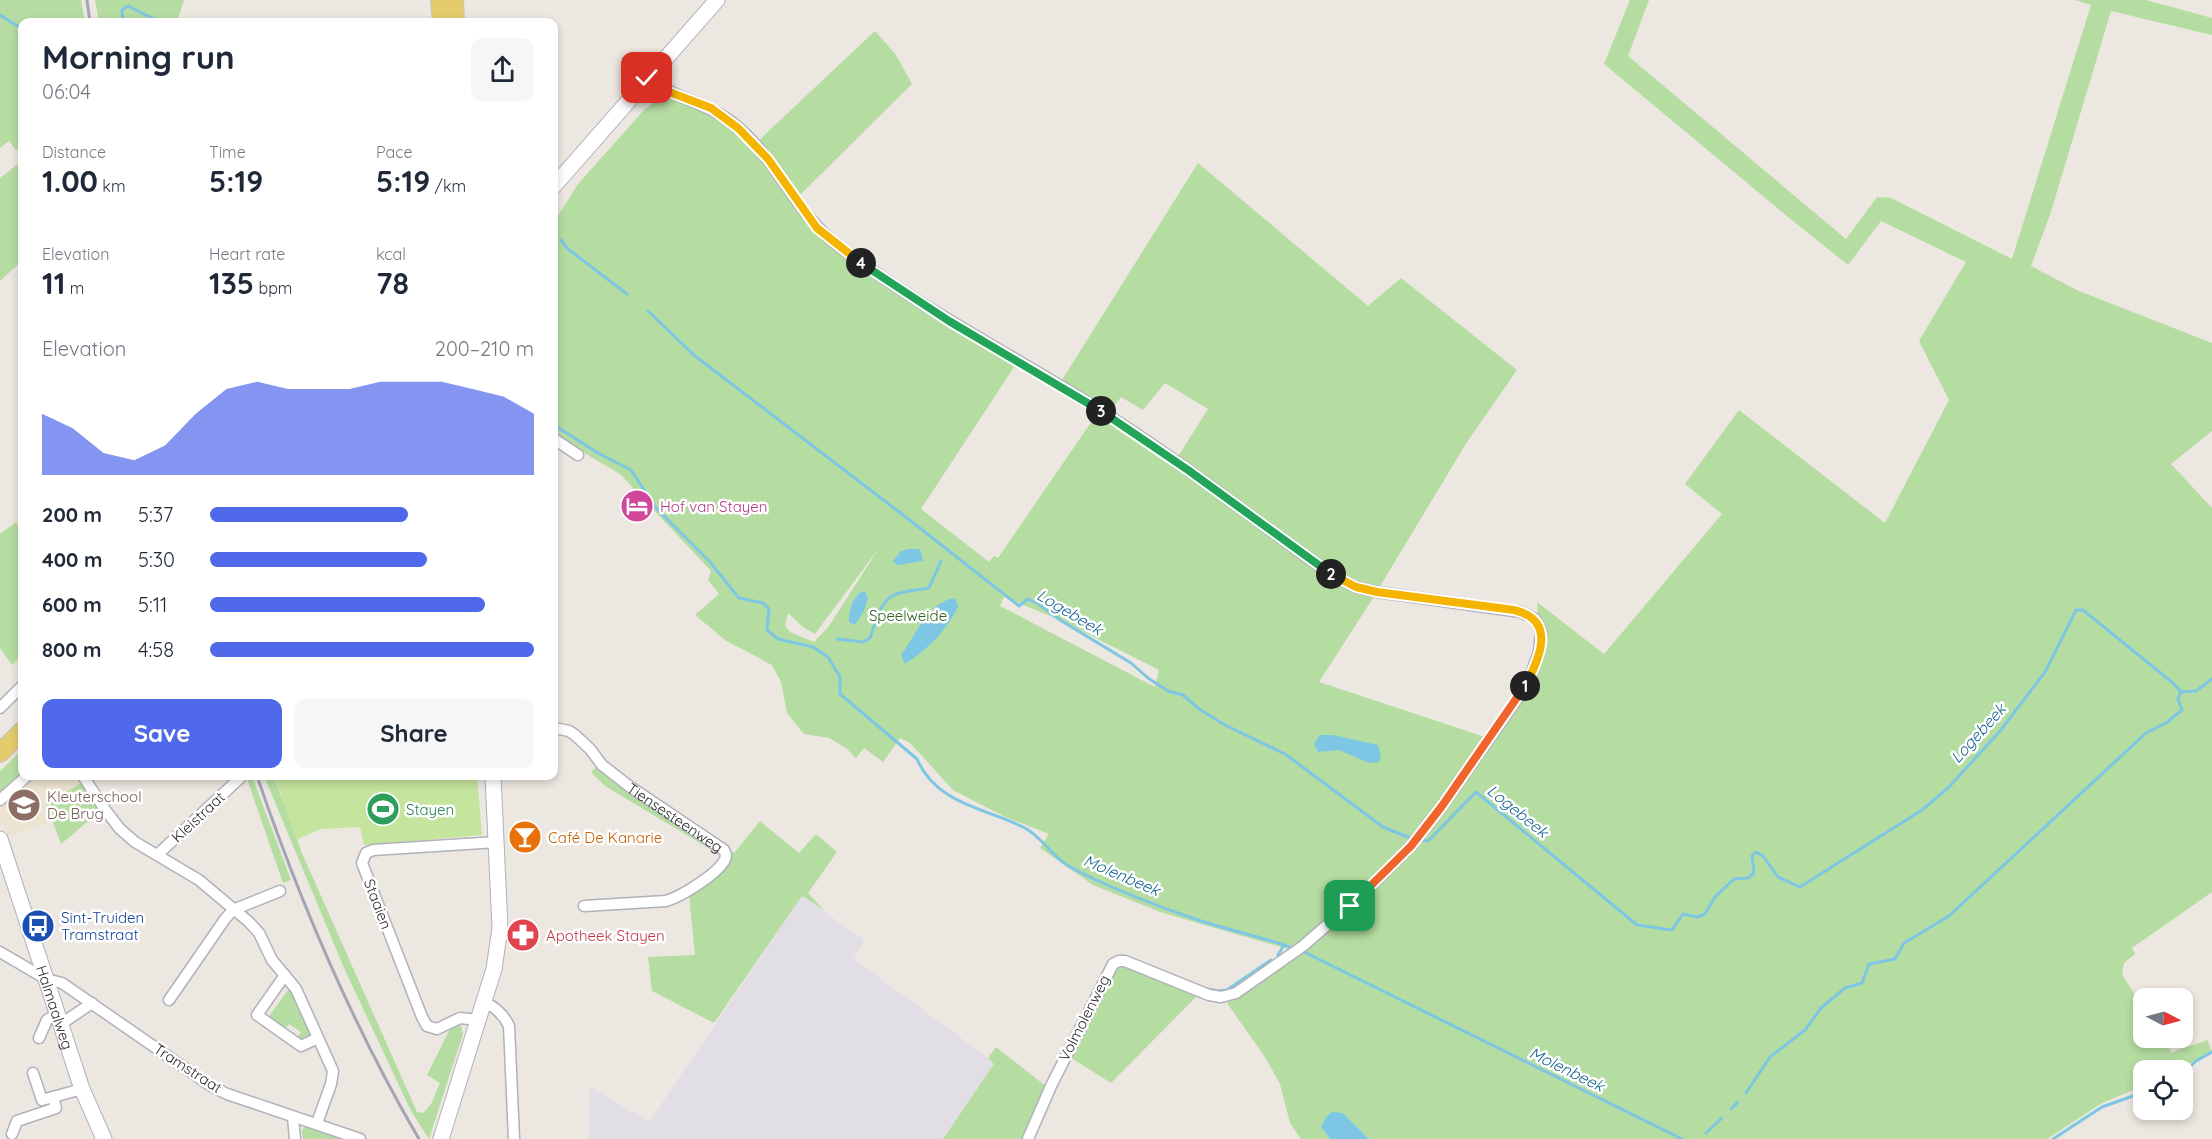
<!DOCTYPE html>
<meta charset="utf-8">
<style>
:root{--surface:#fff;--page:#f6f6f7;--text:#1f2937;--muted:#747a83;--accent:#4f69ea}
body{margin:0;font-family:Quicksand,sans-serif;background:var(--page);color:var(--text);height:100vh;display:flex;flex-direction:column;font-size:22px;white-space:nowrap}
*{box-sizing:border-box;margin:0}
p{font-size:20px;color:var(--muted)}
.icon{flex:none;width:33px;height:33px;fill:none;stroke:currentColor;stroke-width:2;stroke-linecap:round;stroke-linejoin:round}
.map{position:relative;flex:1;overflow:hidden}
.drawer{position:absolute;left:18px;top:18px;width:540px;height:762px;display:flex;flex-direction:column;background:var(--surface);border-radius:12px;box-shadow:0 3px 9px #0003}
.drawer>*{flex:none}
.needle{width:39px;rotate:96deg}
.controls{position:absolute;left:2133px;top:988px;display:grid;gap:12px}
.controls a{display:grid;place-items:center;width:60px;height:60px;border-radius:12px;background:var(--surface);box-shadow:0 3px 9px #0003;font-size:30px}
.pin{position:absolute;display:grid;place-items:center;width:51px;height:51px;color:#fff;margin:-26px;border-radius:12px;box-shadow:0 3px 9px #0006}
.km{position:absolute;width:30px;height:30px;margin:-15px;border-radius:50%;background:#222;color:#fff;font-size:16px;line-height:30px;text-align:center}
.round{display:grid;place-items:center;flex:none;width:63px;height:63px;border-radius:12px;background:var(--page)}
.headline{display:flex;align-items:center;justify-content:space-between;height:102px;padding:0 24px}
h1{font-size:33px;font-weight:800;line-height:45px}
.metrics{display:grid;grid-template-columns:repeat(3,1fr);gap:9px;height:102px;padding:6px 24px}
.metrics div{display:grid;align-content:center}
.metrics b{font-size:30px;font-weight:800}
.metrics small{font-size:16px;font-weight:400}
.metrics p{font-size:16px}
.chart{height:168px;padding:12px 24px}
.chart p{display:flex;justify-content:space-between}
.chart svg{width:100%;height:108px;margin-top:6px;fill:var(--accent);opacity:.7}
.button{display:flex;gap:12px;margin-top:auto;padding:12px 24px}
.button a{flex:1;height:69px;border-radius:12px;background:var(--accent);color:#fff;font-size:24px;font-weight:800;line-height:69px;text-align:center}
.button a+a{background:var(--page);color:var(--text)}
ul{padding:0 24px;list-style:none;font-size:20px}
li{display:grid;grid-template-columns:96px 72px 1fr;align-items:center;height:45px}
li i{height:15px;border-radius:8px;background:var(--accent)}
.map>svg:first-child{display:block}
.industrial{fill:#e1dfe5}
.education{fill:#ece4d1}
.green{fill:#b5dda1;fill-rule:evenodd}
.pitch{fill:#c5e49e}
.water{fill:#7dc6e4}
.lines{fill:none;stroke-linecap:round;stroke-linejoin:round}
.stream{stroke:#7dc6e4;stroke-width:3}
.street-casing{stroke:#b0b1bb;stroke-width:13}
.secondary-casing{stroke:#b0b1bb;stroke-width:17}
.primary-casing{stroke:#c4c4c4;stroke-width:20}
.street{stroke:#fff;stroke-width:10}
.secondary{stroke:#fff;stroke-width:15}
.primary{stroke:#e4cb6c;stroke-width:18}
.rail{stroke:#a3a5b4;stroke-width:3}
.split-1-casing{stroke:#fff;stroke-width:12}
.split-2-casing{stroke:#fff;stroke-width:12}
.split-3-casing{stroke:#fff;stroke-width:12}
.split-4-casing{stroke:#fff;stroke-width:12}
.split-5-casing{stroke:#fff;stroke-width:12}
.split-1{stroke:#f0652b;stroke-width:8}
.split-2{stroke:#f5b400;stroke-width:8}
.split-3{stroke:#22a559;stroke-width:8}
.split-4{stroke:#22a559;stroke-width:8}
.split-5{stroke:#f5b400;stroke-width:8}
.labels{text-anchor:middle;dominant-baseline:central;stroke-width:5;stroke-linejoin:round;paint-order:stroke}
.hotel-label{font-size:15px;fill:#b23c85;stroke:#fff;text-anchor:start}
.park-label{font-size:15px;fill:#2e6322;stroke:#fff}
.education-label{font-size:15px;fill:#785e54;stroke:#fff;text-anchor:start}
.leisure-label{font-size:15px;fill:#27864d;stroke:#fff;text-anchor:start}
.street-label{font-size:15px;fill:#2c2c2c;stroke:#fff}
.food-label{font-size:15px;fill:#c56008;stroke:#fff;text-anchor:start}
.transit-label{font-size:15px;fill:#164399;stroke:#fff;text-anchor:start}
.health-label{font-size:15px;fill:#be3a42;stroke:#fff;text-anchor:start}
.water-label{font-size:16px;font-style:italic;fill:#1a6692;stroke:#fff}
</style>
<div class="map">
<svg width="2212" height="1139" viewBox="0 0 2212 1139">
<rect width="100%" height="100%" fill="#ece7e0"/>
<polygon class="industrial" points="802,896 864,940 854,959 995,1063 943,1139 589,1139 590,1087 649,1122"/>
<polygon class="education" points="37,776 74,776 82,783 46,803 52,821 9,837 0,817 0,807"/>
<g class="green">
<polygon points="0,0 81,0 85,22 22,22 22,145 16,150 9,141 0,148"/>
<polygon points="95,0 184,0 177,22 99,22"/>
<path d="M1630,0H1649L1628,56L1846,239L1877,197L1891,198L2012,259L2091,5L2075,0H2146L2212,18V35L2111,11L2050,215L2031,266L2079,291L2212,343V431L2171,464L2212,508V892L2132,948L2135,954L2124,963L2122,974L2143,1008L2144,1038H2162L2172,1053C2183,1046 2195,1046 2207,1040L2212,1051L2176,1071H2144L2143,1086L2102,1103L2047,1139H1369L1343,1113L1321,1127L1330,1139H1301L1290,1123L1280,1084L1265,1057L1227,1003L1289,961L1357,909L1416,848L1438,821L1534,679L1545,631L1538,613L1537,602L1604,654L1722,514L1685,484L1739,410L1885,523L1949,400L1919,341L1966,262L1881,221L1848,265L1788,217L1604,64Z"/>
<polygon points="875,31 896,55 912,84 798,197 757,142"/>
<path d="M665,93L713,114L746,138L794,201L812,229L831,244L1016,364L921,509L989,562L994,556L998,558L1096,415L1184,471L1324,574L1375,595L1319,682L1485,737L1416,836L1401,854L1320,927L1288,949L1160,912L1093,885L1040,848L1049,834L1003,816L953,790L910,743L900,738L883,762L864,748L856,758L846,748L829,738L804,734L787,713L781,682L772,665L725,640L695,615L719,594L708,580L711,571L620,474L554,435V222L578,184L644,110ZM879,548L829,626L814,642L790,632L785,626L788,613L803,627L815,634ZM1004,597L1060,620L1159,670L1155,687L1000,606Z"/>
<polygon points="22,161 22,261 0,281 0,178"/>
<polygon points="1198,163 1368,306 1401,278 1517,370 1467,442 1379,588 1347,580 1177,458 1208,409 1165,383 1143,410 1121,397 1111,410 1062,380"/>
<polygon points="16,522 22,531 22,655 12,665 0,648 0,534"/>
<polygon points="22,750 22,772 0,793 0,771"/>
<polygon points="597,766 625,787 734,853 760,821 799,853 816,834 837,852 808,893 824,910 802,896 714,1023 652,991 648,957 695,955 689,895 726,869 730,861 605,786 591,772"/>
<polygon points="246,776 252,776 291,880 283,883"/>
<polygon points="264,776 274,776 301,851 417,1112 423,1113 431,1104 440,1083 427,1075 450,1029 461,1025 463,1034 429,1139 411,1111 344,968"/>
<polygon points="82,783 99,812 61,844 46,803"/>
<polygon points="1120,966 1127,966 1199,994 1111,1083 1068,1056 1116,969"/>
<polygon points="290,987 313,1031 311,1038 303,1043 297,1038 301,1032 289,1024 284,1030 268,1018"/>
<polygon points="996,1047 1047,1087 1025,1139 943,1139 994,1064 988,1058"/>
<polygon points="305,1124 353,1139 303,1139 302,1132"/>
</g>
<polygon class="pitch" points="275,776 477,776 482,835 364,845 360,827 321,829 296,840"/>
<g class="water">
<polygon points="909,549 920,549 923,561 897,565 893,561 901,551"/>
<path d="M862,591L866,593L868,598L864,611L855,625L849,622C849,609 852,599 862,591Z"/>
<path d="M955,598L958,607C946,631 928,649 905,664L901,655C916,635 928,602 955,598Z"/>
<polygon points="1320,735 1333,735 1378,745 1381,755 1379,762 1369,763 1339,750 1318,752 1314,744"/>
<polygon points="1332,1112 1343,1113 1369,1139 1330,1139 1321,1127 1326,1117"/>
</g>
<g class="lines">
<g class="stream">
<polyline points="0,15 22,29"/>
<polyline points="123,22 122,10 128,6 160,22"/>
<polyline points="561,240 568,249 627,294"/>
<polyline points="648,311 695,356 907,518 1019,606 1028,599 1037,603 1060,620 1131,663 1148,678 1168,691 1183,695 1199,709 1225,725 1285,754 1383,827 1413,839"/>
<path d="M554,425L598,453L631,470L656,508L710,562L739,598L763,603L769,609L767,630L778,639L813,647L828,657L840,677V694L917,759C937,805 986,808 1025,828C1042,837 1053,858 1070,867C1111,889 1157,906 1201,921C1232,931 1263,937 1293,948"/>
<path d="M837,639L863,642L870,638C885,595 883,594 929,588L941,561"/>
<polyline points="1420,840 1428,841 1476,792 1637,925 1672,930 1683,914 1697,917 1705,914 1715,897 1734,879 1748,878 1754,873 1752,856 1756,852 1763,856 1778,877 1800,887 1922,810 1949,787 2000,731 2045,672 2076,610 2083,610 2173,683 2181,692 2196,691 2212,679"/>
<polyline points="1302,951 1682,1139"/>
<polyline points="1278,955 1284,945"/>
<polyline points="1206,989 1219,991 1227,990 1271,960"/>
<polyline points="2182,1074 2196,1061 2212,1052"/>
<polyline points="1746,1093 1770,1057 1805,1030 1821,1008 1845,988 1862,983 1869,964 1895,959 1904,943 1949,916 2146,733 2166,723 2182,710 2178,699 2181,692"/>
<polyline points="1731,1109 1738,1102"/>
<polyline points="1706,1133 1722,1118"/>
<polyline points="2053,1139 2102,1107 2144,1092"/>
</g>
<defs>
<g id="street">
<path d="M647,78C676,100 709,102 739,128C779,163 797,216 841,248C921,308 1010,354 1095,407C1177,458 1253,519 1332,575L1356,587L1377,592L1521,612L1535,619L1541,631L1539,652L1530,677L1522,692L1442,806L1411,846L1366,891L1303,946L1236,993L1221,997L1209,995L1125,961H1119L1113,964L1051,1086L1028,1139"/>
<polyline points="554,439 578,455"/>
<polyline points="0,708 22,686"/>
<path id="s1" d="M554,728L569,731L575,735L590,749L602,765L629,786L724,850L726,855C726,870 680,897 666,901L584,906"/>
<polyline points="83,776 106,811 120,829 135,842 199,880 249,922 259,933 272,960 296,989 333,1071 331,1084 317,1123"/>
<polyline points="0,800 27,776"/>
<polyline points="157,855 240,778"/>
<polyline points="0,952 46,979 62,983 211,1086 227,1094 360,1139"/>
<polyline points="285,975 257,1015 301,1046 318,1038"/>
<polyline points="169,1000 225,919 233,910 280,891"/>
<path d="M484,1002C495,1007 504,1015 509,1026L514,1139"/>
<polyline points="478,1020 460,1018 437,1029 427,1026 422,1017 362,863 366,853 373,850 497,842"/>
<polyline points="61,1024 92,1003"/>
<polyline points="39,1038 47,1020 57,1013"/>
<polyline points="33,1073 42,1100 53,1097"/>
<polyline points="293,1117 295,1139"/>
<polyline points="12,1134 17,1121 56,1108 53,1097 82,1089"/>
</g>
<g id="secondary">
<polyline points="554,186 717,0"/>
<path id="s2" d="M0,839L82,1089L104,1139"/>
<polyline points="441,1139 494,969 500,928 493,776"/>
</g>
<g id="primary">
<polyline points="440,0 442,22"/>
<polyline points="454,0 455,22"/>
<polyline points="0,753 22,731"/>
</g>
</defs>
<use href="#street" class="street-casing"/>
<use href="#secondary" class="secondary-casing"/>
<use href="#primary" class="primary-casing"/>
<use href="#street" class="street"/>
<use href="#secondary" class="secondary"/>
<use href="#primary" class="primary"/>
<g class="rail">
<polyline points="87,0 90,22"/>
<path d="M257,776C299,899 353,1026 419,1139"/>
</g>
</g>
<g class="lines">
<defs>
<polyline id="split-1" points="1350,906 1411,846 1442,806 1525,686"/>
<path id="split-2" d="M1331,574L1356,587L1377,592L1514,610C1557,620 1540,658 1525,686"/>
<polyline id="split-3" points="1101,411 1188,470 1331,574"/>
<polyline id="split-4" points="861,263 949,321 1101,411"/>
<polyline id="split-5" points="647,78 664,90 711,108 738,128 768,159 817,228 861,263"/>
</defs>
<use href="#split-1" class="split-1-casing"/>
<use href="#split-2" class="split-2-casing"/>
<use href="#split-3" class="split-3-casing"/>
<use href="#split-4" class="split-4-casing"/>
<use href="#split-5" class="split-5-casing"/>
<use href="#split-1" class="split-1"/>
<use href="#split-2" class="split-2"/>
<use href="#split-3" class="split-3"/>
<use href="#split-4" class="split-4"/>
<use href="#split-5" class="split-5"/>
</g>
<defs>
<symbol id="hotel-disc" viewBox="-11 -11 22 22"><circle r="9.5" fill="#d1479c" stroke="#fff"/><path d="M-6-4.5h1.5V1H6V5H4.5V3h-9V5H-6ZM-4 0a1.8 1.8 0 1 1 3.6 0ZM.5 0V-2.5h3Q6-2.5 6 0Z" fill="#fff"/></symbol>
<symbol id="school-disc" viewBox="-11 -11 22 22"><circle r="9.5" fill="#8d6e63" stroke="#fff"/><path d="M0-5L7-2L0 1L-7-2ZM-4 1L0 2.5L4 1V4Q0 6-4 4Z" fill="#fff"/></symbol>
<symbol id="stadium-disc" viewBox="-11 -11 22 22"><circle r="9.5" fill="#2e9e5b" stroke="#fff"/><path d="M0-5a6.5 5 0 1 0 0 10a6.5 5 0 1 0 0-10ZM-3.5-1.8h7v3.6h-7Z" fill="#fff"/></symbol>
<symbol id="bar-disc" viewBox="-11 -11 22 22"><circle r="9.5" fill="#e8710a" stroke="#fff"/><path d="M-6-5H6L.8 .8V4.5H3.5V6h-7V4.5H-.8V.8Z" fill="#fff"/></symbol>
<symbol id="bus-disc" viewBox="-11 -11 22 22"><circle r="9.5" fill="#1a4fb4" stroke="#fff"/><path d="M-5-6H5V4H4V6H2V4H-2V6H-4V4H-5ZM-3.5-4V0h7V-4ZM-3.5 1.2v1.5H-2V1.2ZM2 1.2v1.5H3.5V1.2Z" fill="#fff"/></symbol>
<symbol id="pharmacy-disc" viewBox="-11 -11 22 22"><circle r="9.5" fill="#e0444e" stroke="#fff"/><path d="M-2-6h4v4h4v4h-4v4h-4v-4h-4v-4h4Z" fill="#fff"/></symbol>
</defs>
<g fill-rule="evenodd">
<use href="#hotel-disc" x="618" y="487" width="38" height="38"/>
<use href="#school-disc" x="5" y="786" width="38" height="38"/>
<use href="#stadium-disc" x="364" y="790" width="38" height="38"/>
<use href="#bar-disc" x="506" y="818" width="38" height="38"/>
<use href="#bus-disc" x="19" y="907" width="38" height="38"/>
<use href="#pharmacy-disc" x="504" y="916" width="38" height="38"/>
</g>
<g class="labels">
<g class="hotel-label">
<text x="660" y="506">Hof van Stayen</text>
</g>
<g class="park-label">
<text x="908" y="615">Speelweide</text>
</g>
<g class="education-label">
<text x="47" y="796">Kleuterschool<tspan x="47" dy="17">De Brug</tspan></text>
</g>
<g class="leisure-label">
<text x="406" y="809">Stayen</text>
</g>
<g class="street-label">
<text transform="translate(198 817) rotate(-43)">Kleistraat</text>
<text stroke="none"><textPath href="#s1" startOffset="153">Tiensesteenweg</textPath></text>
<text transform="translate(378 904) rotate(69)">Staaien</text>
<text stroke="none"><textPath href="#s2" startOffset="177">Halmaalweg</textPath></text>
<text transform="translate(1084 1018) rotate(-63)">Volmolenweg</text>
<text transform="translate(188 1068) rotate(33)">Tramstraat</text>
</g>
<g class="food-label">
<text x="548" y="837">Café De Kanarie</text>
</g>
<g class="transit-label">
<text x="61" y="917">Sint-Truiden<tspan x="61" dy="17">Tramstraat</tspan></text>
</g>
<g class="health-label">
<text x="546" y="935">Apotheek Stayen</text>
</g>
<g class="water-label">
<text transform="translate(1070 612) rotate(31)">Logebeek</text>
<text transform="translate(1978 733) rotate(-48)">Logebeek</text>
<text transform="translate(1518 811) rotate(39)">Logebeek</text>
<text transform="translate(1122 875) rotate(23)">Molenbeek</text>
<text transform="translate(1567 1069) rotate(26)">Molenbeek</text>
</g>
</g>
</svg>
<div class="controls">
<a><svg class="needle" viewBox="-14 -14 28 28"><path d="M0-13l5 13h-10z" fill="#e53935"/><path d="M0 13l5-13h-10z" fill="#747a83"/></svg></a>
<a><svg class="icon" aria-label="locate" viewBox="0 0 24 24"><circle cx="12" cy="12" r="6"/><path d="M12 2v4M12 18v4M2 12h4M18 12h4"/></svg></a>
</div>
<div class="pin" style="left:1350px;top:906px;background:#1e9e55"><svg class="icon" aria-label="arrive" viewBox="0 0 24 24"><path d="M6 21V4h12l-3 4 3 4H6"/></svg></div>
<div class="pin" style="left:647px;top:78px;background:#d93025"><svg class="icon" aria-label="check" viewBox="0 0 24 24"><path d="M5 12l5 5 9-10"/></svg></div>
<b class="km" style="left:1525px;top:686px">1</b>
<b class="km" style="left:1331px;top:574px">2</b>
<b class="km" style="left:1101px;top:411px">3</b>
<b class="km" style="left:861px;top:263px">4</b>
<section class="drawer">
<div class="headline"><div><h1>Morning run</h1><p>06:04</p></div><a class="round"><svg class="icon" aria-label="share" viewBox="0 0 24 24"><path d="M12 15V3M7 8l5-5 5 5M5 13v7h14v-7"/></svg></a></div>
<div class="metrics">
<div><p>Distance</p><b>1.00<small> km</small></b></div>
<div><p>Time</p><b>5:19</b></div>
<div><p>Pace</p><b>5:19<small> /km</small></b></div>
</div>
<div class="metrics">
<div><p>Elevation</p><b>11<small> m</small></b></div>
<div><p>Heart rate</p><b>135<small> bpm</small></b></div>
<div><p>kcal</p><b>78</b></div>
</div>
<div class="chart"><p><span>Elevation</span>200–210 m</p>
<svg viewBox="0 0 160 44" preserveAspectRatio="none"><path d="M0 44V19L10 25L20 35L30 38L40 32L50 19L60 9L70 6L80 9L90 9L100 9L110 6L120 6L130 6L140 9L150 12L160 19V44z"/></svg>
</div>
<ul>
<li><b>200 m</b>5:37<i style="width:61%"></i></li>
<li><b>400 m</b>5:30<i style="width:67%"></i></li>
<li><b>600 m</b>5:11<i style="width:85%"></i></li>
<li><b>800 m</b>4:58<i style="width:100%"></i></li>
</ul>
<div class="button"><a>Save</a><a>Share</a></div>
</section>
</div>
